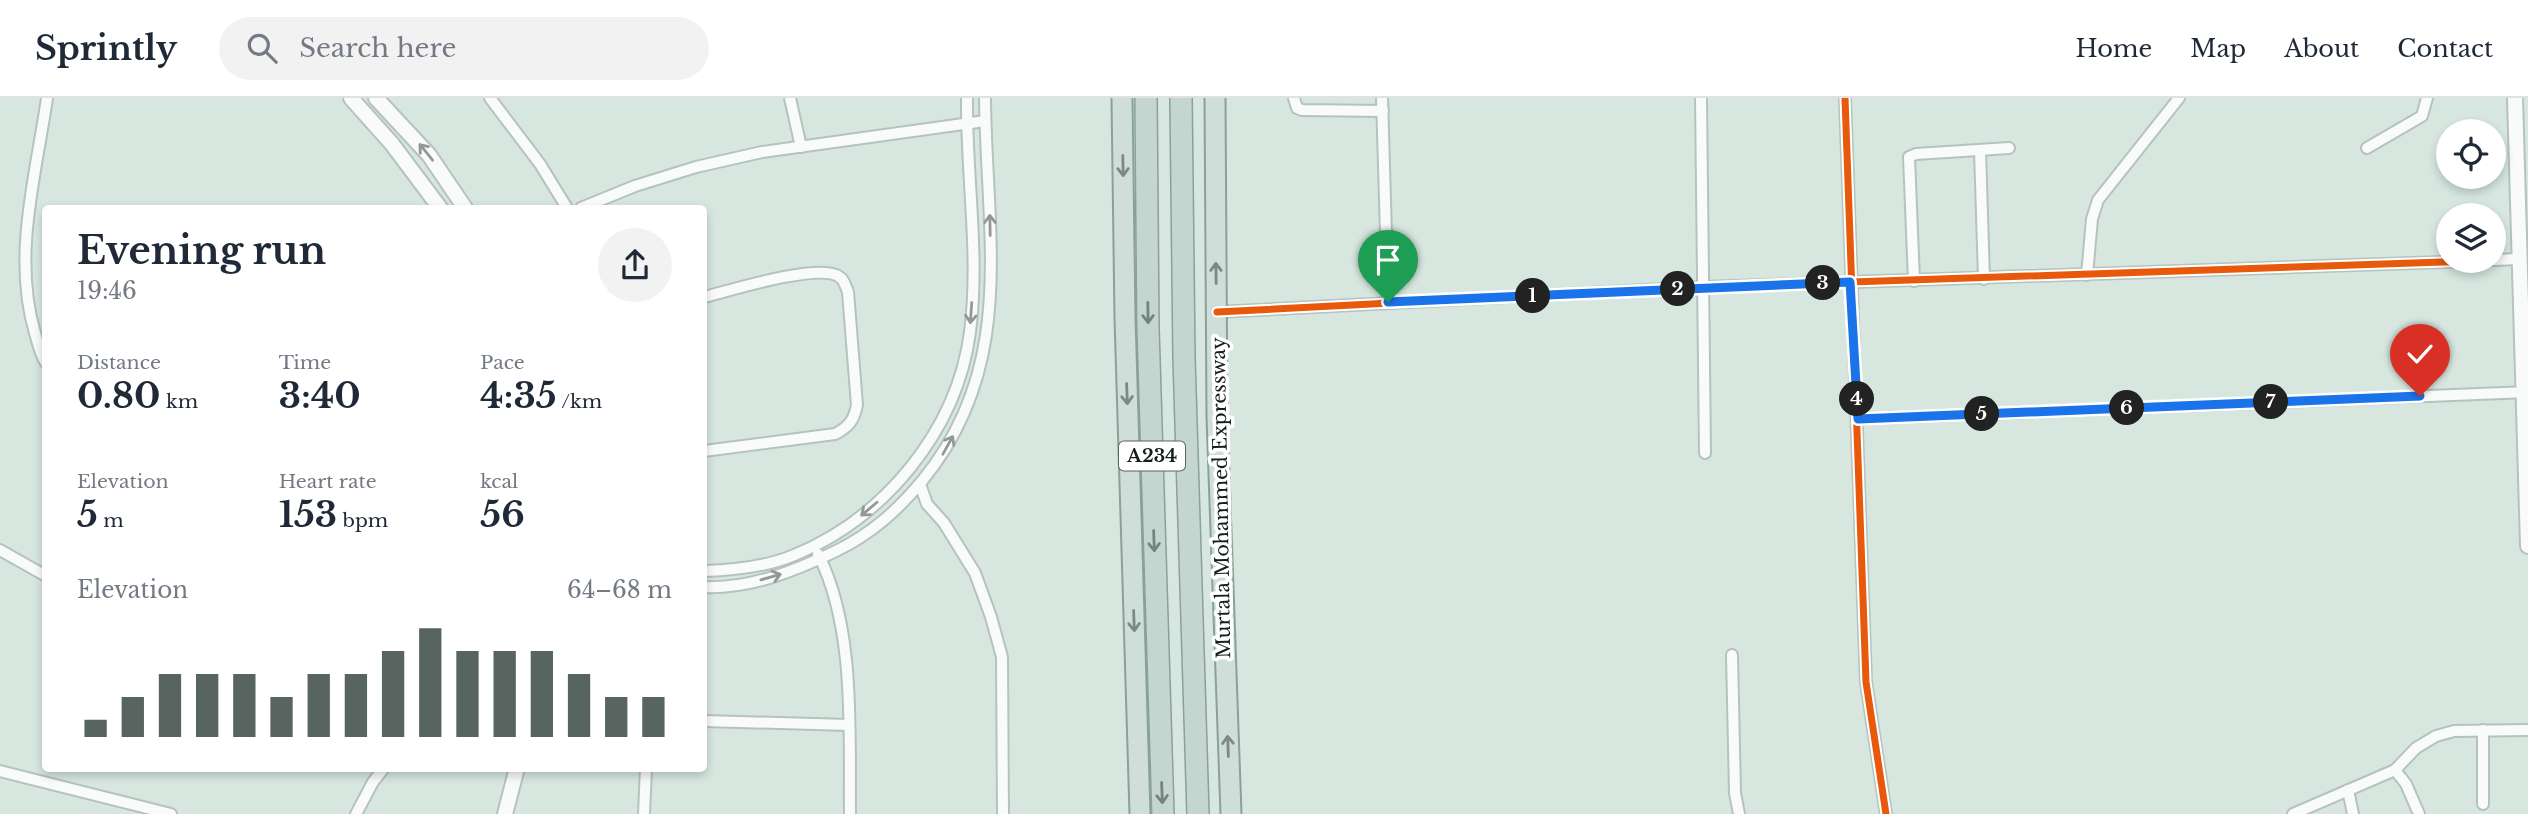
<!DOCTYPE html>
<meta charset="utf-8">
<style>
:root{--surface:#fff;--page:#f2f2f3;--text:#1f2937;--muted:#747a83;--line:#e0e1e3;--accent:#58645f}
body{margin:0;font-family:"Libre Baskerville",serif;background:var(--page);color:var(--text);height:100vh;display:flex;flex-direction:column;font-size:26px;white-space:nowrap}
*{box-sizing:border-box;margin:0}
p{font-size:23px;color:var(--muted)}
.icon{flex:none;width:38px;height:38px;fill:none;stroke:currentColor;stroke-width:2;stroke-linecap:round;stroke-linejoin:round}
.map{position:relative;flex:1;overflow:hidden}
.drawer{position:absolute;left:42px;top:107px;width:665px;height:567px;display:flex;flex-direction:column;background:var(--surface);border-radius:7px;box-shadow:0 4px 10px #0003}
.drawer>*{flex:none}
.tools{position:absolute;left:2436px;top:21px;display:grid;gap:14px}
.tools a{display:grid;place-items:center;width:70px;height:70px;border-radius:50%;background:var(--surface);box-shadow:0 4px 10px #0003;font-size:35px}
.pin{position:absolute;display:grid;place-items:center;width:60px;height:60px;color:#fff;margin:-72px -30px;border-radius:50% 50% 50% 0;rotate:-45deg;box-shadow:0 0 7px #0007}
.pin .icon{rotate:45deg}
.km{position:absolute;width:35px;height:35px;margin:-18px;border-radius:50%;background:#222;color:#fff;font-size:19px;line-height:35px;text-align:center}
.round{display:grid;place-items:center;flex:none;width:74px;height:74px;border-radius:37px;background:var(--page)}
.head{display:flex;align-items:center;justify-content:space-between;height:119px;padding:0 35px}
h1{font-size:38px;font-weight:700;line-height:52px}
.figures{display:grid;grid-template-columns:repeat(3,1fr);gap:10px;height:119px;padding:7px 35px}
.figures div{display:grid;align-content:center}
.figures b{font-size:35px;font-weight:700}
.figures small{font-size:19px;font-weight:400}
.figures p{font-size:19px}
.chart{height:196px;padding:14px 35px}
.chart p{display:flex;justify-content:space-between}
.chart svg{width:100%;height:126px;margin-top:7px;stroke:var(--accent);stroke-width:6}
header{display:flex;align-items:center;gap:42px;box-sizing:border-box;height:98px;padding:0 35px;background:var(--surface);border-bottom:2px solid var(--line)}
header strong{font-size:33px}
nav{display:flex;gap:38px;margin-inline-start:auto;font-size:24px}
.search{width:490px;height:63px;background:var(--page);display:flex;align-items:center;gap:18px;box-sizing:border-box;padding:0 24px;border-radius:38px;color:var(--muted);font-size:26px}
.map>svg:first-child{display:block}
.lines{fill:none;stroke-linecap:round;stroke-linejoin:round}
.minor-casing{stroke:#b6c2bd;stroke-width:14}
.tertiary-casing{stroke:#b6c2bd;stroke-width:18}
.trunk-casing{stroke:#89a199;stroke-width:23}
.motorway-casing{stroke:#89a199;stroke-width:24}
.minor{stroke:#f9fbfa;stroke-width:10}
.tertiary{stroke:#f9fbfa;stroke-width:14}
.trunk{stroke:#d0deda;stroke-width:19}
.motorway{stroke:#c5d6d1;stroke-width:21}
.cycleway-casing{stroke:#fff;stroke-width:11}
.cycleway{stroke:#e8590c;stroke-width:7}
.oneway{stroke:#929895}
.oneway2{stroke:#7b8884}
.oneway3{stroke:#75837f}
.route-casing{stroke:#fff;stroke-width:14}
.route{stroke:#1a73e8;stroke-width:9}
.labels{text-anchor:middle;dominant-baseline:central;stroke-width:7;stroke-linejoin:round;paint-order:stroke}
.shield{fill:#fff;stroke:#5a625f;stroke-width:2}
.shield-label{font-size:18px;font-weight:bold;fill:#141e1a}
.street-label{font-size:19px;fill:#141e1a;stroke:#fff}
</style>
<header>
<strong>Sprintly</strong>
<div class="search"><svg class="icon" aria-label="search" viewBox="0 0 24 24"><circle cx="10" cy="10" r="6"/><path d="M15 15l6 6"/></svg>Search here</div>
<nav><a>Home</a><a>Map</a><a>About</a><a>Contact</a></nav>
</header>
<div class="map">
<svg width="2528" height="716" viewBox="0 0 2528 716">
<rect width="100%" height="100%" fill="#d7e7e0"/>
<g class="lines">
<defs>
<g id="minor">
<polyline points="490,0 540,66 567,110"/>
<polyline points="790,0 801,49"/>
<polyline points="1294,0 1297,10 1302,12 1383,13"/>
<polyline points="1382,0 1388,204"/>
<polyline points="1701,0 1705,355"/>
<polyline points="1845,0 1866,584 1886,716"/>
<polyline points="2367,50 2422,18 2427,0"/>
<polyline points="1980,52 1984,181"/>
<polyline points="581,110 635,88 696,69 762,54 985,23"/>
<polyline points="2494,162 2518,161"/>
<polyline points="2087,177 2092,121 2098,102 2179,0"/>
<polyline points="1914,183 1909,59 1916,56 2009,50"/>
<path d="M704,199C732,192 812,167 836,177C844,180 845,187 848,194L857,307C854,322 849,329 835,336L704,353"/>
<polyline points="1217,214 1703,189 2473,163"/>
<path d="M46,265C40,256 38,245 35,235C12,158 36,77 47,0"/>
<polyline points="1858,321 2528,294"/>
<polyline points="920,386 927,406 944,425 975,475 991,519 1002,559 1003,716"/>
<polyline points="0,452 46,478"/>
<path d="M818,456C856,530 849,635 850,716"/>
<path d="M704,473C733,472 765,469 792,458C884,421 957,333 970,234C980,157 966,77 967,0"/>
<path d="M704,489C750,491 795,473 836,453C871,436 897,413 922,383C1018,267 986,137 985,0"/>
<polyline points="1732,557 1735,695 1739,716"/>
<polyline points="704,623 849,627"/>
<polyline points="2395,672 2406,686 2419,716"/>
<polyline points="0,673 171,716"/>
<polyline points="2348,692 2353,716"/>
<polyline points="2483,706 2483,632"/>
<polyline points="356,716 373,684 384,670"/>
<polyline points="644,716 646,670"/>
<polyline points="2293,716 2395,672 2416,650 2436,638 2454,633 2528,632"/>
</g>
<g id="tertiary">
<polyline points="351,0 392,46 440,110"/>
<polyline points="376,0 429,57 465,110"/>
<polyline points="2515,0 2528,448"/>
<polyline points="505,716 517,670"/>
</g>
<g id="trunk">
<polyline points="1122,0 1125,220 1140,716"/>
<polyline points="1215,0 1217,319 1231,716"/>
</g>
<g id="motorway">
<polyline points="1146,0 1148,230 1163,716"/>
<polyline points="1181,0 1184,260 1198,716"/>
</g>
</defs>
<use href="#minor" class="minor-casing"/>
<use href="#tertiary" class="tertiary-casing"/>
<use href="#trunk" class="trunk-casing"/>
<use href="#motorway" class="motorway-casing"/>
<use href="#minor" class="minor"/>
<use href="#tertiary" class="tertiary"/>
<use href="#trunk" class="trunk"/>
<use href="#motorway" class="motorway"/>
<defs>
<g id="cycleway">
<polyline points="1845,0 1866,584 1886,716"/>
<polyline points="1217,214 1703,189 2473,163"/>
</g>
</defs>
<use href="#cycleway" class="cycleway-casing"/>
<use href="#cycleway" class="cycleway"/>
</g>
<defs><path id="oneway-shaft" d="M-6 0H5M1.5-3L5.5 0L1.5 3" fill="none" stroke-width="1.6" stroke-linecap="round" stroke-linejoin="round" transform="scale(1.75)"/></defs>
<g class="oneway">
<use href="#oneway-shaft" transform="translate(426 54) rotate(-129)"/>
<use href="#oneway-shaft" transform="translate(990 127) rotate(-91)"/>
<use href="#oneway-shaft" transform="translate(971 215) rotate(94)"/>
<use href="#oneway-shaft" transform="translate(948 347) rotate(-61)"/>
<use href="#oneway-shaft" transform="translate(869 411) rotate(140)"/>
<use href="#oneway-shaft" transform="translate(771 479) rotate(-16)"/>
</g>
<g class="oneway2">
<use href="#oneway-shaft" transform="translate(1123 68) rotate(89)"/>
<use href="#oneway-shaft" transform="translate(1216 175) rotate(-91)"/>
<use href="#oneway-shaft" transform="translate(1127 296) rotate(88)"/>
<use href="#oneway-shaft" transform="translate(1134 523) rotate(88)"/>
<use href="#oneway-shaft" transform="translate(1228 648) rotate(-92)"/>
</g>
<g class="oneway3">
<use href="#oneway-shaft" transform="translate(1148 215) rotate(89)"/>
<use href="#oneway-shaft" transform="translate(1154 443) rotate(88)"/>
<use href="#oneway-shaft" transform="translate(1162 695) rotate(88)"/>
</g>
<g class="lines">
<defs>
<polyline id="route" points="1388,204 1850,184 1858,321 2420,298"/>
</defs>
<use href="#route" class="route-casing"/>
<use href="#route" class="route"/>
</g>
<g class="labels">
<rect class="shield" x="1119" y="343.5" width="66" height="29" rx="5"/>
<g class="shield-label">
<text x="1152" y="358">A234</text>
</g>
<g class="street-label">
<text transform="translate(1221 400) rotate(-91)">Murtala Mohammed Expressway</text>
</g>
</g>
</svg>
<div class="tools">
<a><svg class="icon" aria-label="locate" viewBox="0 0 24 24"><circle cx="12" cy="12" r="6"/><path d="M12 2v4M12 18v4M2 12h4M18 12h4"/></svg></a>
<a><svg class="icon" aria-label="layers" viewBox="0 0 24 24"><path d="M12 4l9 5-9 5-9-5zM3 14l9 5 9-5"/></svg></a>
</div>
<div class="pin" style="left:1388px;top:204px;background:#1e9e55"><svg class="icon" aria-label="arrive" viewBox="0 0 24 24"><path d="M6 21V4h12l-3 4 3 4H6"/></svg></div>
<div class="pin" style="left:2420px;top:298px;background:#d93025"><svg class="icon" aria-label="check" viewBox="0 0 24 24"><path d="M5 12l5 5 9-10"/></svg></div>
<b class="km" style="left:1533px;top:198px">1</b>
<b class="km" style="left:1678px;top:191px">2</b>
<b class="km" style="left:1823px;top:185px">3</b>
<b class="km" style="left:1857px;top:301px">4</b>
<b class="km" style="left:1982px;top:316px">5</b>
<b class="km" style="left:2127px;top:310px">6</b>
<b class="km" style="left:2271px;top:304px">7</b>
<section class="drawer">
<div class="head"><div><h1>Evening run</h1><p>19:46</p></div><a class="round"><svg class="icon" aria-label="share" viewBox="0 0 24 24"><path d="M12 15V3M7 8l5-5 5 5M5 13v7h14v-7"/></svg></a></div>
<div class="figures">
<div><p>Distance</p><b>0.80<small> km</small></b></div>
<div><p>Time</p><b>3:40</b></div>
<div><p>Pace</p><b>4:35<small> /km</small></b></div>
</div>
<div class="figures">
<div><p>Elevation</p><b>5<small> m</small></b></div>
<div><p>Heart rate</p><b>153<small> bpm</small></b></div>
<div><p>kcal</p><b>56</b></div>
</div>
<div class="chart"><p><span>Elevation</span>64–68 m</p>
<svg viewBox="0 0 160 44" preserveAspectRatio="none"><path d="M5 44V38M15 44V30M25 44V22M35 44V22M45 44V22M55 44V30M65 44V22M75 44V22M85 44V14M95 44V6M105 44V14M115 44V14M125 44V14M135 44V22M145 44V30M155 44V30"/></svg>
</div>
</section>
</div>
